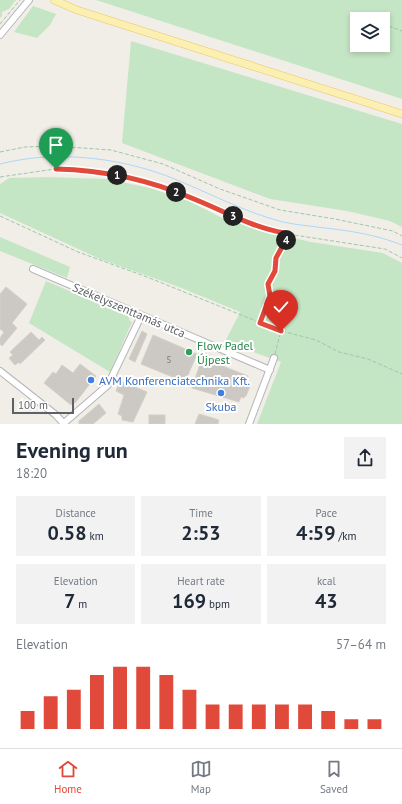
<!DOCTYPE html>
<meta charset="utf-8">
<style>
:root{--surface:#fff;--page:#f2f2f3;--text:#1f2937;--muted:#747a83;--line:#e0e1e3;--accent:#e14a3b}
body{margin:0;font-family:"PT Sans",sans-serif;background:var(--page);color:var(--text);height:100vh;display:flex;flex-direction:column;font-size:15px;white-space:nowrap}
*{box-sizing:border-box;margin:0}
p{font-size:13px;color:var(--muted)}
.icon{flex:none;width:22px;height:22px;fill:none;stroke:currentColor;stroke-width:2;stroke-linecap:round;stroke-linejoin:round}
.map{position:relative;height:424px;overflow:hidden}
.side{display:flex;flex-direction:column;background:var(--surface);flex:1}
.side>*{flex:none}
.fabs{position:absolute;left:350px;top:12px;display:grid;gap:8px}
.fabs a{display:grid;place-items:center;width:40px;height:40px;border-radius:0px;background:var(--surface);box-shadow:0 2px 6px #0003;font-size:20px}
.scale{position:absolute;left:12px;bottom:10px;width:62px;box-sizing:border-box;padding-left:4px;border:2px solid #5e6266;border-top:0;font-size:11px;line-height:14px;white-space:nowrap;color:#5e6266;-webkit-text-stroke:3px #fff;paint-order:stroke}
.pin{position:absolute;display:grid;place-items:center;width:34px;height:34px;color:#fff;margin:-41px -17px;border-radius:50% 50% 50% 0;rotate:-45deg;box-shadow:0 0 4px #0007}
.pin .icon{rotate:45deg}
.km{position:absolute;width:20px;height:20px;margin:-10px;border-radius:50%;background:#222;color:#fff;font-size:11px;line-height:20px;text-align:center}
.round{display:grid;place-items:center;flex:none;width:42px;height:42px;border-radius:0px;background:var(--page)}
.summary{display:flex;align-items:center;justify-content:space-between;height:68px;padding:0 16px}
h1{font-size:22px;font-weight:600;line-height:30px}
.figures{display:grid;grid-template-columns:repeat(3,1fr);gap:6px;height:68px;padding:4px 16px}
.figures div{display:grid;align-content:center;border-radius:0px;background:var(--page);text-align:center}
.figures b{font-size:20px;font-weight:600}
.figures small{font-size:11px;font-weight:400}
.figures p{font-size:11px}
.chart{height:112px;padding:8px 16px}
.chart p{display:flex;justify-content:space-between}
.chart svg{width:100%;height:72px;margin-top:4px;stroke:var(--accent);stroke-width:6}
.dock{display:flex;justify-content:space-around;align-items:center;height:56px;border-top:1px solid var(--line);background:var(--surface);font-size:11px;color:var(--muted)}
.dock a{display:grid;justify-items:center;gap:2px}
.dock .current{color:var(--accent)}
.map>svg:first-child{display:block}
.green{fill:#c5e6c5;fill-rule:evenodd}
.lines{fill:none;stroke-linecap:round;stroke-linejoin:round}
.stream{stroke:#acd8fb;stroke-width:1}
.building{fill:#ccc9c4;stroke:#d4d0c6}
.minor-casing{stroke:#b4b7bb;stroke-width:8}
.major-casing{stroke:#ebc665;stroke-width:8}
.path{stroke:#9ec7aa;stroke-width:1;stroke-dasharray:4 2;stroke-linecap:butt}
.minor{stroke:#fff;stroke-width:6}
.major{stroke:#fbf0b1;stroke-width:7}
.route-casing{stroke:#fff;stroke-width:8}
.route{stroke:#e14a3b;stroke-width:5}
.leisure-dot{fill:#2e9e5b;stroke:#fff;stroke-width:1.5}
.shop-dot{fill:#3f7fe0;stroke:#fff;stroke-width:1.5}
.labels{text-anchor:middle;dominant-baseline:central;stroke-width:4;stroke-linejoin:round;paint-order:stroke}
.number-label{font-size:10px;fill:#7a7c7e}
.street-label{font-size:12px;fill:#5e6266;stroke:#fff}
.leisure-label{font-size:12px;fill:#27864d;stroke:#fff;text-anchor:start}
.shop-label{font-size:12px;fill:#366cbe;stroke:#fff;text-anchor:start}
</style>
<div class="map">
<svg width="402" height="424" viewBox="0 0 402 424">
<rect width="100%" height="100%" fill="#f0eee7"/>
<g class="green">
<polygon points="0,0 16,0 9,9 2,12 2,16 0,18"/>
<path d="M96,0H402V99ZM357,19H383V45H357Z"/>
<polygon points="33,6 56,14 50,25 37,38 14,32"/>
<polygon points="131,41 402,124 402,227 390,221 347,211 270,199 122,143"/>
<polygon points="47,177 107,179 150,188 189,201 224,219 265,231 311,242 383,253 402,263 402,424 257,424 281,362 225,342 240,312 179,287 100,259 0,213 0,184 9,178"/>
<polygon points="0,237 70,267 67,278 0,251"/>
<polygon points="46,281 130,317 129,320 132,322 110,372 29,323"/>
</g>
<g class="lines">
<path class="stream" d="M0,164C54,150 116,157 167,176C206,191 243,212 283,222C297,225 311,226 325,228C352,231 377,235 402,245"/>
</g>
<g class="building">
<polygon points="6,287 27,304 12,323 17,328 2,346 0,344 0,338 4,332 0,329 0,294"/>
<polygon points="142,331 147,334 135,362 129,359"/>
<polygon points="31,332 39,340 42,337 45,340 20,364 19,362 15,365 9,358 13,355 10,352"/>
<polygon points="153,335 197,354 185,382 141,364"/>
<polygon points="202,358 248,376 246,382 249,383 248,385 250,386 246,396 245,396 244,398 241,397 239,402 192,388"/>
<polygon points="80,364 96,376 75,403 73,402 71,405 44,383 53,372 56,374 62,365 73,373"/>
<polygon points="120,381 147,392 133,422 122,420 122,416 118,414 124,395 116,391"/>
<polygon points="99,404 106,413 93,424 79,424 79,421"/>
<polygon points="199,414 219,420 218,424 195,424"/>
<rect x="149" y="415" width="16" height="9"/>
</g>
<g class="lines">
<defs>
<g id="minor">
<polyline points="0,35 29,0"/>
<polyline points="33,269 270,370"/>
<polyline points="0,371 56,415 64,424"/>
<polyline points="64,423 108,385 141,316"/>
<polyline points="249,424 274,358"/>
</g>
<polyline id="major" points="54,0 77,10 402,114"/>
</defs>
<use href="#minor" class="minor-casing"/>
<use href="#major" class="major-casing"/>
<g class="path">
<polyline points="0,24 20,0"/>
<polyline points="383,24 402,31"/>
<polyline points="0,152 25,147 54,146 111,150 163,164 220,189 280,210 335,219 393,231 402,236"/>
<polyline points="0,177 55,169 73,169 128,177 193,198 244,221 281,233 385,249 402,258"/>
<polyline points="0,216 78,252 147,277 281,331 275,354"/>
<polyline points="260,323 270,296 268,284 275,271 276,258 282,247 286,245 285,234"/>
<polyline points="282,331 316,340 339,352 368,359 402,374"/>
</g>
<use href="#minor" class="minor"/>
<use href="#major" class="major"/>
</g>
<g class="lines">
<defs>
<path id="route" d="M56,169C103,170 150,180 194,199C224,211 253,228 285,233L286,245L282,247L276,258L275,271L268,284L270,296L260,323L281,331"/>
</defs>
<use href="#route" class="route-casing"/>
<use href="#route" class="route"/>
</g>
<circle class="leisure-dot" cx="189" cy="352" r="4"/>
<g class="shop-dot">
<circle cx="91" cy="380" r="4"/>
<circle cx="221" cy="393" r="4"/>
</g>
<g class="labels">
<g class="number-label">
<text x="169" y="359">5</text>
</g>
<g class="street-label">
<text transform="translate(129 310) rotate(23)">Székelyszenttamás utca</text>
</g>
<g class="leisure-label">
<text x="197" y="345">Flow Padel<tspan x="197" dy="14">Újpest</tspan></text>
</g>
<g class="shop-label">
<text x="99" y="380">AVM Konferenciatechnika Kft.</text>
<text x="221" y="406" text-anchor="middle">Skuba</text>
</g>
</g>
</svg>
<div class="fabs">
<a><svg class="icon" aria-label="layers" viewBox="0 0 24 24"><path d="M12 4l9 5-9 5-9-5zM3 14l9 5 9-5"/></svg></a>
</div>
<div class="scale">100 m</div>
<div class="pin" style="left:56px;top:169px;background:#1e9e55"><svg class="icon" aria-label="arrive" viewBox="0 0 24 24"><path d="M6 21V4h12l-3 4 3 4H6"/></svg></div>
<div class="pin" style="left:281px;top:331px;background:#d93025"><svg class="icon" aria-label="check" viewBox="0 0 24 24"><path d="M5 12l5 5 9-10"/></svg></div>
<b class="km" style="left:117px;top:175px">1</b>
<b class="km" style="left:176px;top:192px">2</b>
<b class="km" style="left:233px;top:216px">3</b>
<b class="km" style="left:286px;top:240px">4</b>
</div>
<section class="side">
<div class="summary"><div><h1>Evening run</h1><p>18:20</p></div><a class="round"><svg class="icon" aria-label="share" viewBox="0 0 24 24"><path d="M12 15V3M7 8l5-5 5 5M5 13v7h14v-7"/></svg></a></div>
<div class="figures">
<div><p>Distance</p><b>0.58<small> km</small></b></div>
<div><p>Time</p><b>2:53</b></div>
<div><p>Pace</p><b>4:59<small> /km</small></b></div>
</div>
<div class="figures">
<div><p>Elevation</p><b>7<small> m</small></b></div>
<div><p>Heart rate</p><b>169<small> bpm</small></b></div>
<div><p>kcal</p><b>43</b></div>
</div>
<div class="chart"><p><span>Elevation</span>57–64 m</p>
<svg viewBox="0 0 160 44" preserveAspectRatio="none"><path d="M5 44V33M15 44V24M25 44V20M35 44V11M45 44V6M55 44V6M65 44V11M75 44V20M85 44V29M95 44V29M105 44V29M115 44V29M125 44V29M135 44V33M145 44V38M155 44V38"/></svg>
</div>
</section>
<nav class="dock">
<a class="current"><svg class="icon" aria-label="home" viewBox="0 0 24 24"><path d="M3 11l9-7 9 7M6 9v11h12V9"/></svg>Home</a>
<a><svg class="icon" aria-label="map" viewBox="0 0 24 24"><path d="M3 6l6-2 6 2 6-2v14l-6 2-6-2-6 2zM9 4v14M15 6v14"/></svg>Map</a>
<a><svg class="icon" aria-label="saved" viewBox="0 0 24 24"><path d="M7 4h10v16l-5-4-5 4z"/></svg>Saved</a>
</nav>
